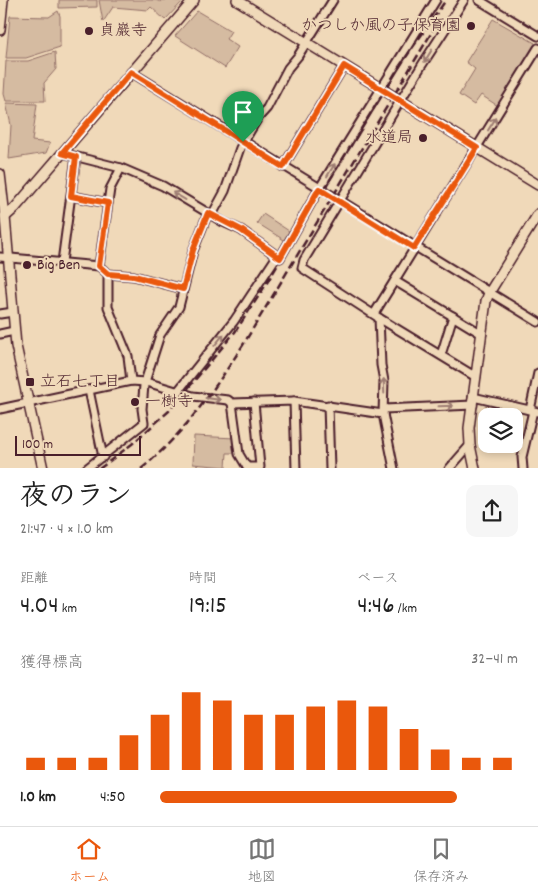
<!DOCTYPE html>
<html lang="ja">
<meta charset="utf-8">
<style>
:root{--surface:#fff;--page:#f6f6f6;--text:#222;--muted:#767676;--line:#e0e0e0;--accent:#ea580c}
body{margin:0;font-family:Dekko,"Klee One",sans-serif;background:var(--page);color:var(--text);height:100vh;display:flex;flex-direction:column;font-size:19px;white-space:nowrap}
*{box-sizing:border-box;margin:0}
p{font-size:16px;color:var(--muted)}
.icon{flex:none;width:28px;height:28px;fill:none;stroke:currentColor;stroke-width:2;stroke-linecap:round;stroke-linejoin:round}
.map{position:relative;height:468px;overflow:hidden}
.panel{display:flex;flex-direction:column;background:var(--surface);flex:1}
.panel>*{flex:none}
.tools{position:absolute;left:478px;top:408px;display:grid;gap:10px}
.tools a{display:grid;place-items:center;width:45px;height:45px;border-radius:10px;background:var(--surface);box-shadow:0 2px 8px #0003;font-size:25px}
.scale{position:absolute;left:15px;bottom:12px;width:126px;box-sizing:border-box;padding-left:5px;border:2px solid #4a1f2b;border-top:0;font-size:14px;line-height:18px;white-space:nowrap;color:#4a1f2b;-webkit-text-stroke:4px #f0d9b9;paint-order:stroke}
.pin{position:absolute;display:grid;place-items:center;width:42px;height:42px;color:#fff;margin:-51px -21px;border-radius:50% 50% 50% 0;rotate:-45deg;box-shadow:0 0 5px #0007}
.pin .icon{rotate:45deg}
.round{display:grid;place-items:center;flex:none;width:52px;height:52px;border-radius:10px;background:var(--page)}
.summary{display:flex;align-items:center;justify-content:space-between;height:85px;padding:0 20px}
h1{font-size:28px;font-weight:600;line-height:38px}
.metrics{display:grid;grid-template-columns:repeat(3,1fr);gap:8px;height:85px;padding:5px 20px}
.metrics div{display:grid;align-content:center}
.metrics b{font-size:25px;font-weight:600}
.metrics small{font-size:14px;font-weight:400}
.metrics p{font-size:14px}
.chart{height:140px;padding:10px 20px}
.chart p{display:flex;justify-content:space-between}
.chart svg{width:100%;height:90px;margin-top:5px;stroke:var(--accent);stroke-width:6}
ul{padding:0 20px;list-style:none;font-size:16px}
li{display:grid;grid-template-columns:80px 60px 1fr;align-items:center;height:38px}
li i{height:12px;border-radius:6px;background:var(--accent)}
.menu{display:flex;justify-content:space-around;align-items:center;height:70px;border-top:1px solid var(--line);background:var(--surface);font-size:14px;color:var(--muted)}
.menu a{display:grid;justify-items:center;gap:2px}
.menu .on{color:var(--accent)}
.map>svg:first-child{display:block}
.green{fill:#d5bba1;stroke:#906d66}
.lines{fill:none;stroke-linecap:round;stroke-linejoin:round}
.minor-casing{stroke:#4a1f2b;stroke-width:11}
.tertiary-casing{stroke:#4a1f2b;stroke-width:12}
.minor{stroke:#f0d9b9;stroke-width:7}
.tertiary{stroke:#f0d9b9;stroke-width:9}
.rail{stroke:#4a1f2b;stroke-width:2.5;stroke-dasharray:8 4;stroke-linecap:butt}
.oneway{stroke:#9d7c72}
.route-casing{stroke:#fff;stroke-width:10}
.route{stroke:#ea580c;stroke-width:6}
.poi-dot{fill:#4a1f2b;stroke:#f0d9b9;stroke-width:2}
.labels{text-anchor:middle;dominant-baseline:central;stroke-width:4;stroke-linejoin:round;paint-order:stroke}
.poi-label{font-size:16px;fill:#4a1f2b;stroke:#f0d9b9;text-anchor:start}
</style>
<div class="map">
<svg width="538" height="469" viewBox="0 0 538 469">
<rect width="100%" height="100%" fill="#f0d9b9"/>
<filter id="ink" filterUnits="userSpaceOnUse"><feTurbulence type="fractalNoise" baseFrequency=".02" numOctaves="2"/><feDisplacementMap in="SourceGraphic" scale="10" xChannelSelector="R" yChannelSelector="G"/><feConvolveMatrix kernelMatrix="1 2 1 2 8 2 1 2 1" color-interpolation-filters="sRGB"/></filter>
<g filter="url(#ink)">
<g class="green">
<polygon points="59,0 97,0 97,7 59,8"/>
<polygon points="99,0 156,0 160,2 162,0 183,1 165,20 151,7 148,10 113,7 103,22"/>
<polygon points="58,11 60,16 60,47 26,58 6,58 10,16 49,17"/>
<polygon points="197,11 231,31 226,39 238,47 225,68 175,36"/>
<polygon points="493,19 535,43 535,45 498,106 481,95 474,105 459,95 475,69 466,62"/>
<polygon points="55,52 56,69 44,83 45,101 6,101 4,94 6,61 28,61"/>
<polygon points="6,103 37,104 32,141 50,143 46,153 9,159 11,125"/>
<polygon points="263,214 289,231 284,240 257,223"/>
<polygon points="194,436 235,438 236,453 227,453 226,467 193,464"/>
</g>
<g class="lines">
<defs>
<g id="minor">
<polyline points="464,0 422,65 304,260 302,268 379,318 476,377"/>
<polyline points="479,0 538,36"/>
<polyline points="131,72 538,322"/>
<polyline points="62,153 121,168 163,186 223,222 241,230 280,258 319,189 436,0"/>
<polyline points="283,167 344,66"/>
<polyline points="121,168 110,189 99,266 108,274 108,307 128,356 131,381"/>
<polyline points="71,196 108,203"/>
<polyline points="212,215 225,191 240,148 258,118 267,108 288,68 298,56 333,0"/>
<polyline points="0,257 99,266"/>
<polyline points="62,262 76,157"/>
<polyline points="108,274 134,276 183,289"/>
<polyline points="395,281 482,334"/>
<polyline points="0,314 13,312"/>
<polyline points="374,314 538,48"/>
<polyline points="379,318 381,365 384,381 383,414 394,469"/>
<polyline points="0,334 14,331"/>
<polyline points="441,355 453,316"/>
<polyline points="89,390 103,457"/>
<polyline points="178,391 234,321 277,256"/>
<polyline points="473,397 538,412"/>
<polyline points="294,401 296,469"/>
<polyline points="232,403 239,454 248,469"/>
<polyline points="328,405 330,469"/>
<polyline points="0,409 131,381 146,382 193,396 228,400 232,403 294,401 383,414"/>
<polyline points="384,409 473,405"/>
<polyline points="530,410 538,373"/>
<polyline points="247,467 260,467 254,402"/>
<polyline points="86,469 144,423 142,409 144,385 160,335 179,307 193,251 208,213"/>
<polyline points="449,469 470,445"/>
<polyline points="523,469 522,457 533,411"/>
</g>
<g id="tertiary">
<polyline points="237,0 538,185"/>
<polyline points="0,30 3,0"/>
<polyline points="0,174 5,217 16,346 43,469"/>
<polyline points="5,217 15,208 194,0"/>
<polyline points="475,469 470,445 469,428 486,301 489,293 538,214"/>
</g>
</defs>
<use href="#minor" class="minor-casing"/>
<use href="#tertiary" class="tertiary-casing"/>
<use href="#minor" class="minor"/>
<use href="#tertiary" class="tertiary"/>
<g class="rail">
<polyline points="99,469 132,444 169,411 235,332 260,294 399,67 446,0"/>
<path d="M141,469C183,435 214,390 243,345L435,27"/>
</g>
</g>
<defs><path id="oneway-shaft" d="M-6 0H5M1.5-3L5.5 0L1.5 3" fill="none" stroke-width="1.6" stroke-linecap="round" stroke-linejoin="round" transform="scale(1.25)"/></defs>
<g class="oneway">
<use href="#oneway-shaft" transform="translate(428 56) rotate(122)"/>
<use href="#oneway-shaft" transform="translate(492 124) rotate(-58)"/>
<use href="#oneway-shaft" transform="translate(331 170) rotate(-58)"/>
<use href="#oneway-shaft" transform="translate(179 196) rotate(-149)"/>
<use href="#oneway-shaft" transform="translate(219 340) rotate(-51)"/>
<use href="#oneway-shaft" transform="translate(384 386) rotate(-92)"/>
<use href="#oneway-shaft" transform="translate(213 399) rotate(7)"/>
<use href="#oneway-shaft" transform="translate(446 406) rotate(-2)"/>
</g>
</g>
<g class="lines" filter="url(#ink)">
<defs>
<polygon id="route" points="344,66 477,148 414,248 319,189 280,258 241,230 208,213 193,250 183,289 134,276 108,274 99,266 108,203 71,196 76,157 62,153 131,72 283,167"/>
</defs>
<use href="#route" class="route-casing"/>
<use href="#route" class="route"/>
</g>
<g class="poi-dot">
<circle cx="471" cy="26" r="5"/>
<circle cx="89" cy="31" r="5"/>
<circle cx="423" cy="138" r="5"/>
<circle cx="27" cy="265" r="5"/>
<rect x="25" y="377" width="10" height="10" rx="2.5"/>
<circle cx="135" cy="402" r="5"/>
</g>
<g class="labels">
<g class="poi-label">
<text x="461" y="26" text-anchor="end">かつしか風の子保育園</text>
<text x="99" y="31">貞巖寺</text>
<text x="413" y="138" text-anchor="end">水道局</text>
<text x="37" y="265">Big Ben</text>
<text x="40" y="382">立石七丁目</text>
<text x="145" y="402">一樹寺</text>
</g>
</g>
</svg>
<div class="tools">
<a><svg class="icon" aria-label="layers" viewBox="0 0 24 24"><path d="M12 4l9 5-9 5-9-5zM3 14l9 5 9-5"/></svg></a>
</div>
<div class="scale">100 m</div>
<div class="pin" style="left:243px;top:142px;background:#1e9e55"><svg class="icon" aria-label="arrive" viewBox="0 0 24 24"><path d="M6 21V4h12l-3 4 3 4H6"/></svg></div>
</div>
<section class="panel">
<div class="summary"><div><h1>夜のラン</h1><p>21:47 · 4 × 1.0 km</p></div><a class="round"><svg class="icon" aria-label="share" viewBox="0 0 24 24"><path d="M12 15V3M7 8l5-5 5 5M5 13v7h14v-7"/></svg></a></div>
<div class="metrics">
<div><p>距離</p><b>4.04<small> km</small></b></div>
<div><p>時間</p><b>19:15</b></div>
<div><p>ペース</p><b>4:46<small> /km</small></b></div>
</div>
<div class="chart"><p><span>獲得標高</span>32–41 m</p>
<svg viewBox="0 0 160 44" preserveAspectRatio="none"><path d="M5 44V38M15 44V38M25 44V38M35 44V27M45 44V17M55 44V6M65 44V10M75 44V17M85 44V17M95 44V13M105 44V10M115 44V13M125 44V24M135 44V34M145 44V38M155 44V38"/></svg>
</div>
<ul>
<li><b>1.0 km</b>4:50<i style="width:83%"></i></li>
</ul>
</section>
<nav class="menu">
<a class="on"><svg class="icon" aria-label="home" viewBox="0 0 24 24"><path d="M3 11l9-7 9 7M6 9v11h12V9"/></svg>ホーム</a>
<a><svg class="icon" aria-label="map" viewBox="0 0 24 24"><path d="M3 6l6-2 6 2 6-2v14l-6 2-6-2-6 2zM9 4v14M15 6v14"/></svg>地図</a>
<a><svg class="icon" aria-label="saved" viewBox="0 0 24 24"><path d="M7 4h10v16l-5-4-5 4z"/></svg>保存済み</a>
</nav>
